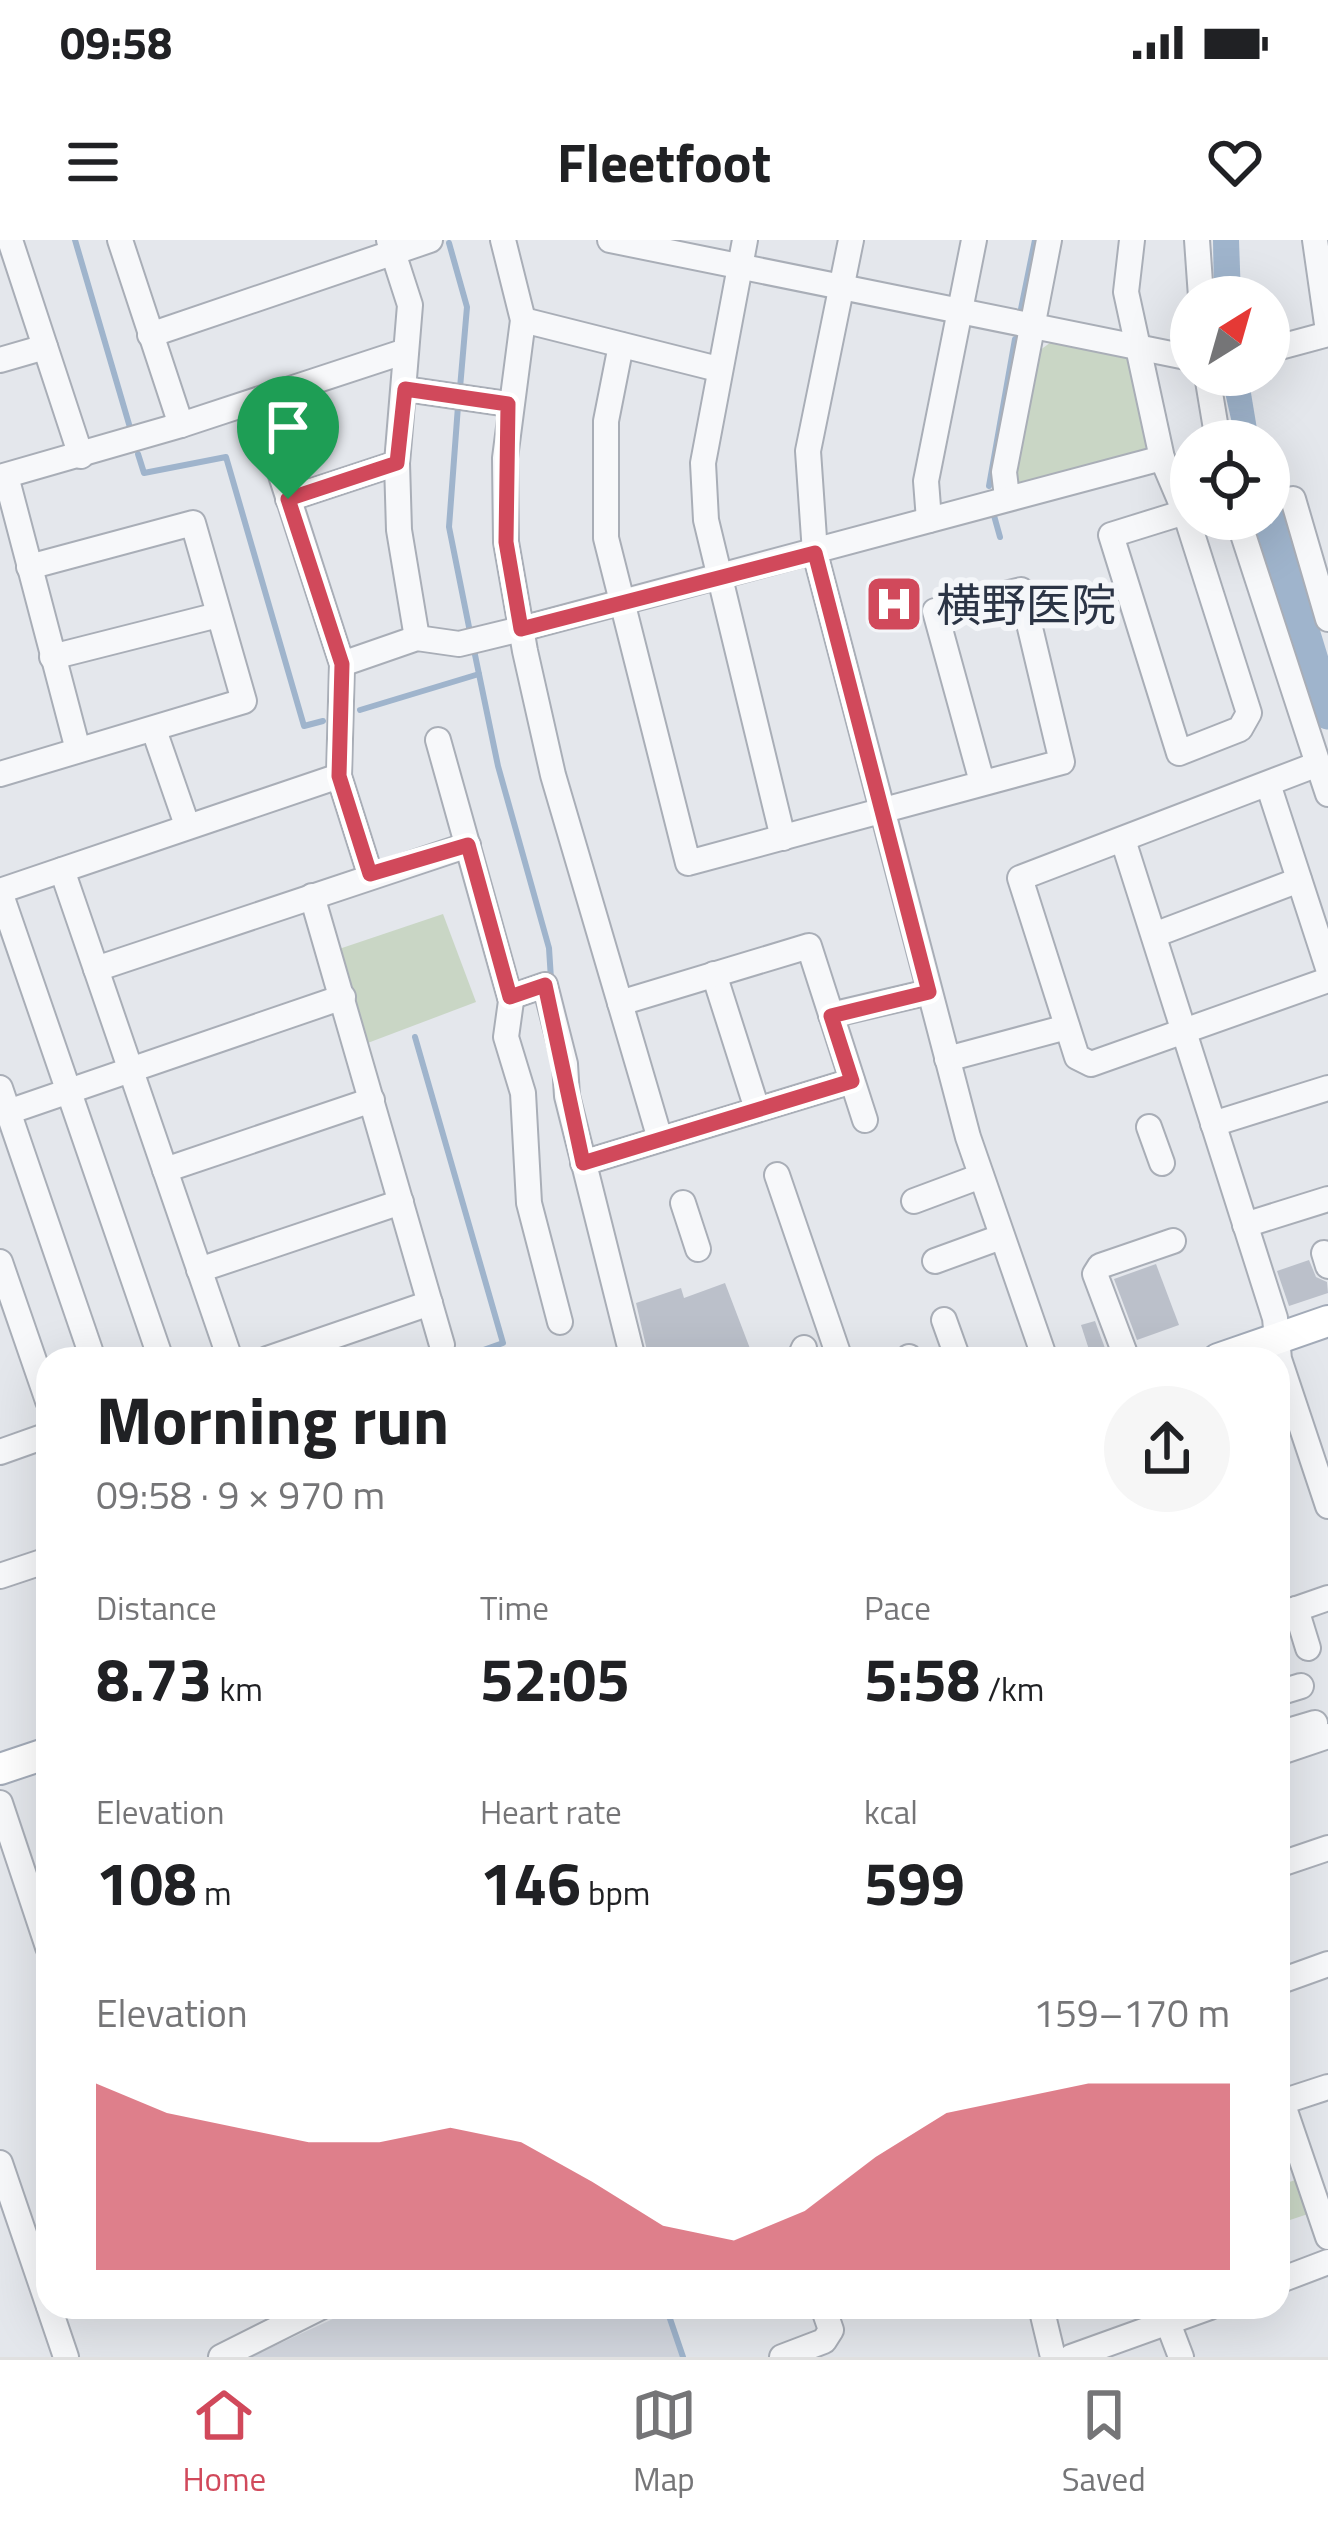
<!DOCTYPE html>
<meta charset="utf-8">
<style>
:root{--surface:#fff;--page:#f6f6f6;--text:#202124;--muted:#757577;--line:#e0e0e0;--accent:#d1495b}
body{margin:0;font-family:"Titillium Web","Noto Sans JP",sans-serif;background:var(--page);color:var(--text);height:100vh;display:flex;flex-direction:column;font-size:45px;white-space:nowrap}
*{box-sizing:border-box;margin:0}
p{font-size:39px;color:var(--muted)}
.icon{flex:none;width:66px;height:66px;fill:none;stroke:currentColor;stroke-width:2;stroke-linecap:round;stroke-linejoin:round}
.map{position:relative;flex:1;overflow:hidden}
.details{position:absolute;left:36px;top:1107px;width:1254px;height:972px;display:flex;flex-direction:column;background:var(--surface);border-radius:36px;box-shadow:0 12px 48px #0002}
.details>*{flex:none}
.needle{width:78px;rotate:37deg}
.fabs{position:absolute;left:1170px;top:36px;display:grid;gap:24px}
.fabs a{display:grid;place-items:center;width:120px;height:120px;border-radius:50%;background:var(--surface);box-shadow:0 12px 48px #0002;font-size:60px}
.pin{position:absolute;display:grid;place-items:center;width:102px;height:102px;color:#fff;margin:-123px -51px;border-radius:50% 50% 50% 0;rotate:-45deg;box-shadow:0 0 12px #0007}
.pin .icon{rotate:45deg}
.round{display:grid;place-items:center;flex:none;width:126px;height:126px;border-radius:63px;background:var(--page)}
.head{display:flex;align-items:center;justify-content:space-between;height:204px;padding:0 60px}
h1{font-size:66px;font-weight:700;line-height:90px}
.stats{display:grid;grid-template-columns:repeat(3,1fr);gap:18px;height:204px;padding:12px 60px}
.stats div{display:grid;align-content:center}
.stats b{font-size:60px;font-weight:700}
.stats small{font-size:33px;font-weight:400}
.stats p{font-size:33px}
.chart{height:336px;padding:24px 60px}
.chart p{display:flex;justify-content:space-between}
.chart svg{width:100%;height:216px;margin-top:12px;fill:var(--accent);opacity:.7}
.status{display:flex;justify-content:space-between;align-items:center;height:84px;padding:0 60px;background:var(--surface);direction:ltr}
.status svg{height:33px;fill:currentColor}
header{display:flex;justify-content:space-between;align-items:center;height:156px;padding:0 60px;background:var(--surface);font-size:54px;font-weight:700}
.menu{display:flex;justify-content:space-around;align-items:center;height:168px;border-top:3px solid var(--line);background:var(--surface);font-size:33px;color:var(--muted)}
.menu a{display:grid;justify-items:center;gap:6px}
.menu .selected{color:var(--accent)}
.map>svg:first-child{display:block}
.built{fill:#d2d6de}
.green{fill:#c9d6c5}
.water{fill:#9fb4cc}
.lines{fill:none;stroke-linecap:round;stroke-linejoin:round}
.stream{stroke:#9fb4cc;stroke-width:6}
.river{stroke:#9fb4cc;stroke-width:33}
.building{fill:#bbc0ca}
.minor-casing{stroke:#a9aeb7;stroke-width:28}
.major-casing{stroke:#a3abb8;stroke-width:34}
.minor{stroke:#f7f8fa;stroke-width:24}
.major{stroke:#fff;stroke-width:30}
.route-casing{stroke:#fff;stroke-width:24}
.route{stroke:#d1495b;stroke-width:15}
.labels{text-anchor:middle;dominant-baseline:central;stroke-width:12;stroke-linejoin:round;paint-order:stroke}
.poi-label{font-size:45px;fill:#2b3445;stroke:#f4f6f9;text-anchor:start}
</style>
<div class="status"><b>09:58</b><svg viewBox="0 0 49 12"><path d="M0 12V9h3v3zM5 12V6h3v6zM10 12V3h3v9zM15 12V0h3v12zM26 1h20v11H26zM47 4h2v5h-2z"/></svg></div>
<header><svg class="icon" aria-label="menu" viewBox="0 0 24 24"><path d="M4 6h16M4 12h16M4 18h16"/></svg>Fleetfoot<svg class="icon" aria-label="heart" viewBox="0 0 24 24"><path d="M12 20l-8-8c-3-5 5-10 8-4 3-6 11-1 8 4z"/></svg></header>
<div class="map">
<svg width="1328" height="2117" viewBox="0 0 1328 2117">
<rect width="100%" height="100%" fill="#e4e7ec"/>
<polygon class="built" points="359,2067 667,2067 684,2117 250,2117"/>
<g class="green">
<polygon points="1054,100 1129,114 1151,203 1145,213 1020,246 1011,240 1036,113"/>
<polygon points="443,674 476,762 365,804 339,709"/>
<polygon points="1298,1939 1308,1974 1278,1984 1278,1946"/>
</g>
<g class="water">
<polygon points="1213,0 1239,0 1241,57 1214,57"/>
<polygon points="1221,135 1248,135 1259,201 1236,201"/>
<polygon points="1269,245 1298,337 1288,376 1255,279 1269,279"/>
</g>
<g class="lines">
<g class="stream">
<polyline points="75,0 131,191"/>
<polyline points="449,3 467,67 460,148"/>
<polyline points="1021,69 1035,0"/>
<polyline points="458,166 449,287 470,392"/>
<polyline points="138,214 144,233 226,217 304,486 323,481"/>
<polyline points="989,246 1015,99"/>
<polyline points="993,272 1000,297"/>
<polyline points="474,410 498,526 549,708 551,739"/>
<polyline points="360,470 479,434"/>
<polyline points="415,797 503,1103 458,1119"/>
<polyline points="666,2067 683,2117"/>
</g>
<polyline class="river" points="1269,279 1328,473"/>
</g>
<g class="building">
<polygon points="1309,1020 1316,1037 1327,1042 1328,1053 1289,1066 1277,1031"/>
<polygon points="1156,1024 1179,1085 1137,1100 1114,1039"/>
<polygon points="725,1043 754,1119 649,1119 636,1063 681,1048 684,1058"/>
<polygon points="1095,1081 1109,1119 1092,1119 1081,1085"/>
</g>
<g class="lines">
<defs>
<g id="minor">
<polyline points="10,0 81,216"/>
<polyline points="120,0 181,185"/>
<polyline points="389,0 410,65 397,223 399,290 417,398"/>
<polyline points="503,0 523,80 505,218 506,302 525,411 553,535 660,899"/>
<polyline points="610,0 1191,118"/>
<polyline points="745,0 703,223 706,280 783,598"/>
<polyline points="851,0 808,211 815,313 968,897 1045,1119"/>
<polyline points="1197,0 1201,57"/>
<polyline points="1315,0 1328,91"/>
<polyline points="523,80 718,129"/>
<polyline points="150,95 430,0"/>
<polyline points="621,105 606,181 606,298 688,623 1062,522 1021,350 935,371 982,542"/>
<polyline points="1269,110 1328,94"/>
<polyline points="0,120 45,107"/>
<polyline points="1207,135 1218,201"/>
<polyline points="405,149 508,164"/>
<polyline points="257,161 342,424 339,536 370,634"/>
<polyline points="1162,218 1185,272 1249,473 1240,489 1179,513 1111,295 1185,272"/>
<polyline points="6,236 78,510"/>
<polyline points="0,237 181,185 406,111"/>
<polyline points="1007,257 1004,232 1049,0"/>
<polyline points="288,259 397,223"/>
<polyline points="1293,259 1328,379"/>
<polyline points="1238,279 1318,524"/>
<polyline points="929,280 926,241 974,0"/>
<polyline points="52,417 218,375"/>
<polyline points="342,424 417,398 459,404 521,389 1162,218 1126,52 1132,0"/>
<polyline points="154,490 187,585"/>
<polyline points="438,500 511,761 506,797 523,853 529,963 560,1082"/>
<polyline points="0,534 244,461 193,283 29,327"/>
<polyline points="1268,544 1328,728"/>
<polyline points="1328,554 1318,524 1020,638 1077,817 1091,824 1328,740"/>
<polyline points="1123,600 1275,1078 1279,1119 1328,1266"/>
<polyline points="62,630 230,1119"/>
<polyline points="0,651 339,536"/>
<polyline points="0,652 161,1119"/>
<polyline points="312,656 442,1105"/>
<polyline points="1154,695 1299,640"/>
<polyline points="96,729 468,605"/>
<polyline points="714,734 757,869"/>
<polyline points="510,757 545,745 565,824 567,856 633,1119"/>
<polyline points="620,763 809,706 865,880"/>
<polyline points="831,775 929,752"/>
<polyline points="947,819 1067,787"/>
<polyline points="0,848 93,1119"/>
<polyline points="8,872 343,757"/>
<polyline points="1213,884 1328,848"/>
<polyline points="1149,887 1162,923"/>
<polyline points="583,923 852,841"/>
<polyline points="165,930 372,860"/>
<polyline points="777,935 840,1119"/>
<polyline points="914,961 981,936"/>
<polyline points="683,963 698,1009"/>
<polyline points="1245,985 1328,959"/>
<polyline points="1324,1013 1328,1026"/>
<polyline points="935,1021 1001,997"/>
<polyline points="0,1022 48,1161"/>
<polyline points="199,1030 401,962"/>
<polyline points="944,1080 958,1119"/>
<polyline points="909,1117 909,1119"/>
<polyline points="267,1119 430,1063"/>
<polyline points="799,1119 804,1108"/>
<polyline points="1127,1119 1095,1034 1100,1026 1173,1001"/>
<polyline points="0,1212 48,1195"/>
<polyline points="0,1336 48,1320"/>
<polyline points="1296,1369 1308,1408"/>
<polyline points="1282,1374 1328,1358"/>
<polyline points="1278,1453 1301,1446"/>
<polyline points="1278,1494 1315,1483"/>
<polyline points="1278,1513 1328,1496"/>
<polyline points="0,1563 48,1707"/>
<polyline points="1278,1625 1328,1608"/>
<polyline points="1278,1742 1328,1724"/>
<polyline points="1328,1847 1282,1862 1328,1997"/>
<polyline points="0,1923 48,2064"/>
<polyline points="1278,2041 1328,2022"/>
<polyline points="49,2067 66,2117"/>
<polyline points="1041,2067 1053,2117"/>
<polyline points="1168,2083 1181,2117"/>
<polyline points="221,2117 321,2067"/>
<polyline points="782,2117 824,2101 831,2090 823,2067"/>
<polyline points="1071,2117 1210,2067"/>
</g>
<g id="major">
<polyline points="1218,1119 1328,1081"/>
<polyline points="0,1529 48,1513"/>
</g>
</defs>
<use href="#minor" class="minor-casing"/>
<use href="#major" class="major-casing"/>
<use href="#minor" class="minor"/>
<use href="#major" class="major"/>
</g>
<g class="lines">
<defs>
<polygon id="route" points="405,149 508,164 506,302 521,389 815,313 929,752 831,776 852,841 583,923 545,745 510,757 468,605 370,634 339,536 342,424 288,259 397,223"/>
</defs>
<use href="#route" class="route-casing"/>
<use href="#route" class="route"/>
</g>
<defs>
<symbol id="hospital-square" viewBox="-11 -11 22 22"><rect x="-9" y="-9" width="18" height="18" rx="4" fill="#d1495b" stroke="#f4f6f9"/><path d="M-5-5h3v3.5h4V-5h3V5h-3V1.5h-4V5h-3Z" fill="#fff"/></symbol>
</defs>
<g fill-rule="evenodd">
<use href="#hospital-square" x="861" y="331" width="66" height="66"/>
</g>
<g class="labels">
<g class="poi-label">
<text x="936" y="364">横野医院</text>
</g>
</g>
</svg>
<div class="fabs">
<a><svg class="needle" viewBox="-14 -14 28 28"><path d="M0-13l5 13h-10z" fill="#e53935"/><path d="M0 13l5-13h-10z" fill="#757577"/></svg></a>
<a><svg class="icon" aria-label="locate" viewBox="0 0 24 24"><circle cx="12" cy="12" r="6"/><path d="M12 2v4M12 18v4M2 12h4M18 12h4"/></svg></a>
</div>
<div class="pin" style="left:288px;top:259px;background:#1e9e55"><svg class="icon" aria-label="arrive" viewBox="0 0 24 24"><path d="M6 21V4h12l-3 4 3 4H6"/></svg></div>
<section class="details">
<div class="head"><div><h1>Morning run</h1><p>09:58 · 9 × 970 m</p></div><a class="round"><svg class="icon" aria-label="share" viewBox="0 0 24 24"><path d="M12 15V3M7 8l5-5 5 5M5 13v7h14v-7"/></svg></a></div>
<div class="stats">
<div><p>Distance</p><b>8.73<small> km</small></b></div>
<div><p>Time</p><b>52:05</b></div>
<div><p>Pace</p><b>5:58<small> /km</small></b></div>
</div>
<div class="stats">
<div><p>Elevation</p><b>108<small> m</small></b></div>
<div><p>Heart rate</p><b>146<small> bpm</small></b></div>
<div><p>kcal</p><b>599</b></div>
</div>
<div class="chart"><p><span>Elevation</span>159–170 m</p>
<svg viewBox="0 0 160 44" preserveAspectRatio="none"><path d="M0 44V6L10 12L20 15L30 18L40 18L50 15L60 18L70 26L80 35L90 38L100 32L110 21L120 12L130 9L140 6L150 6L160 6V44z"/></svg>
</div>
</section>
</div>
<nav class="menu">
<a class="selected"><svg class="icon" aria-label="home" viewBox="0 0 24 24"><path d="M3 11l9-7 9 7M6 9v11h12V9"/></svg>Home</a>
<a><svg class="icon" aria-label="map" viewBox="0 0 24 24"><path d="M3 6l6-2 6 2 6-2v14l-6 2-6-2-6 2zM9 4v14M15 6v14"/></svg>Map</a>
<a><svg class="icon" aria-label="saved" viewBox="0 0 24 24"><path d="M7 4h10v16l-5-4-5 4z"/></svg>Saved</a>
</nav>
